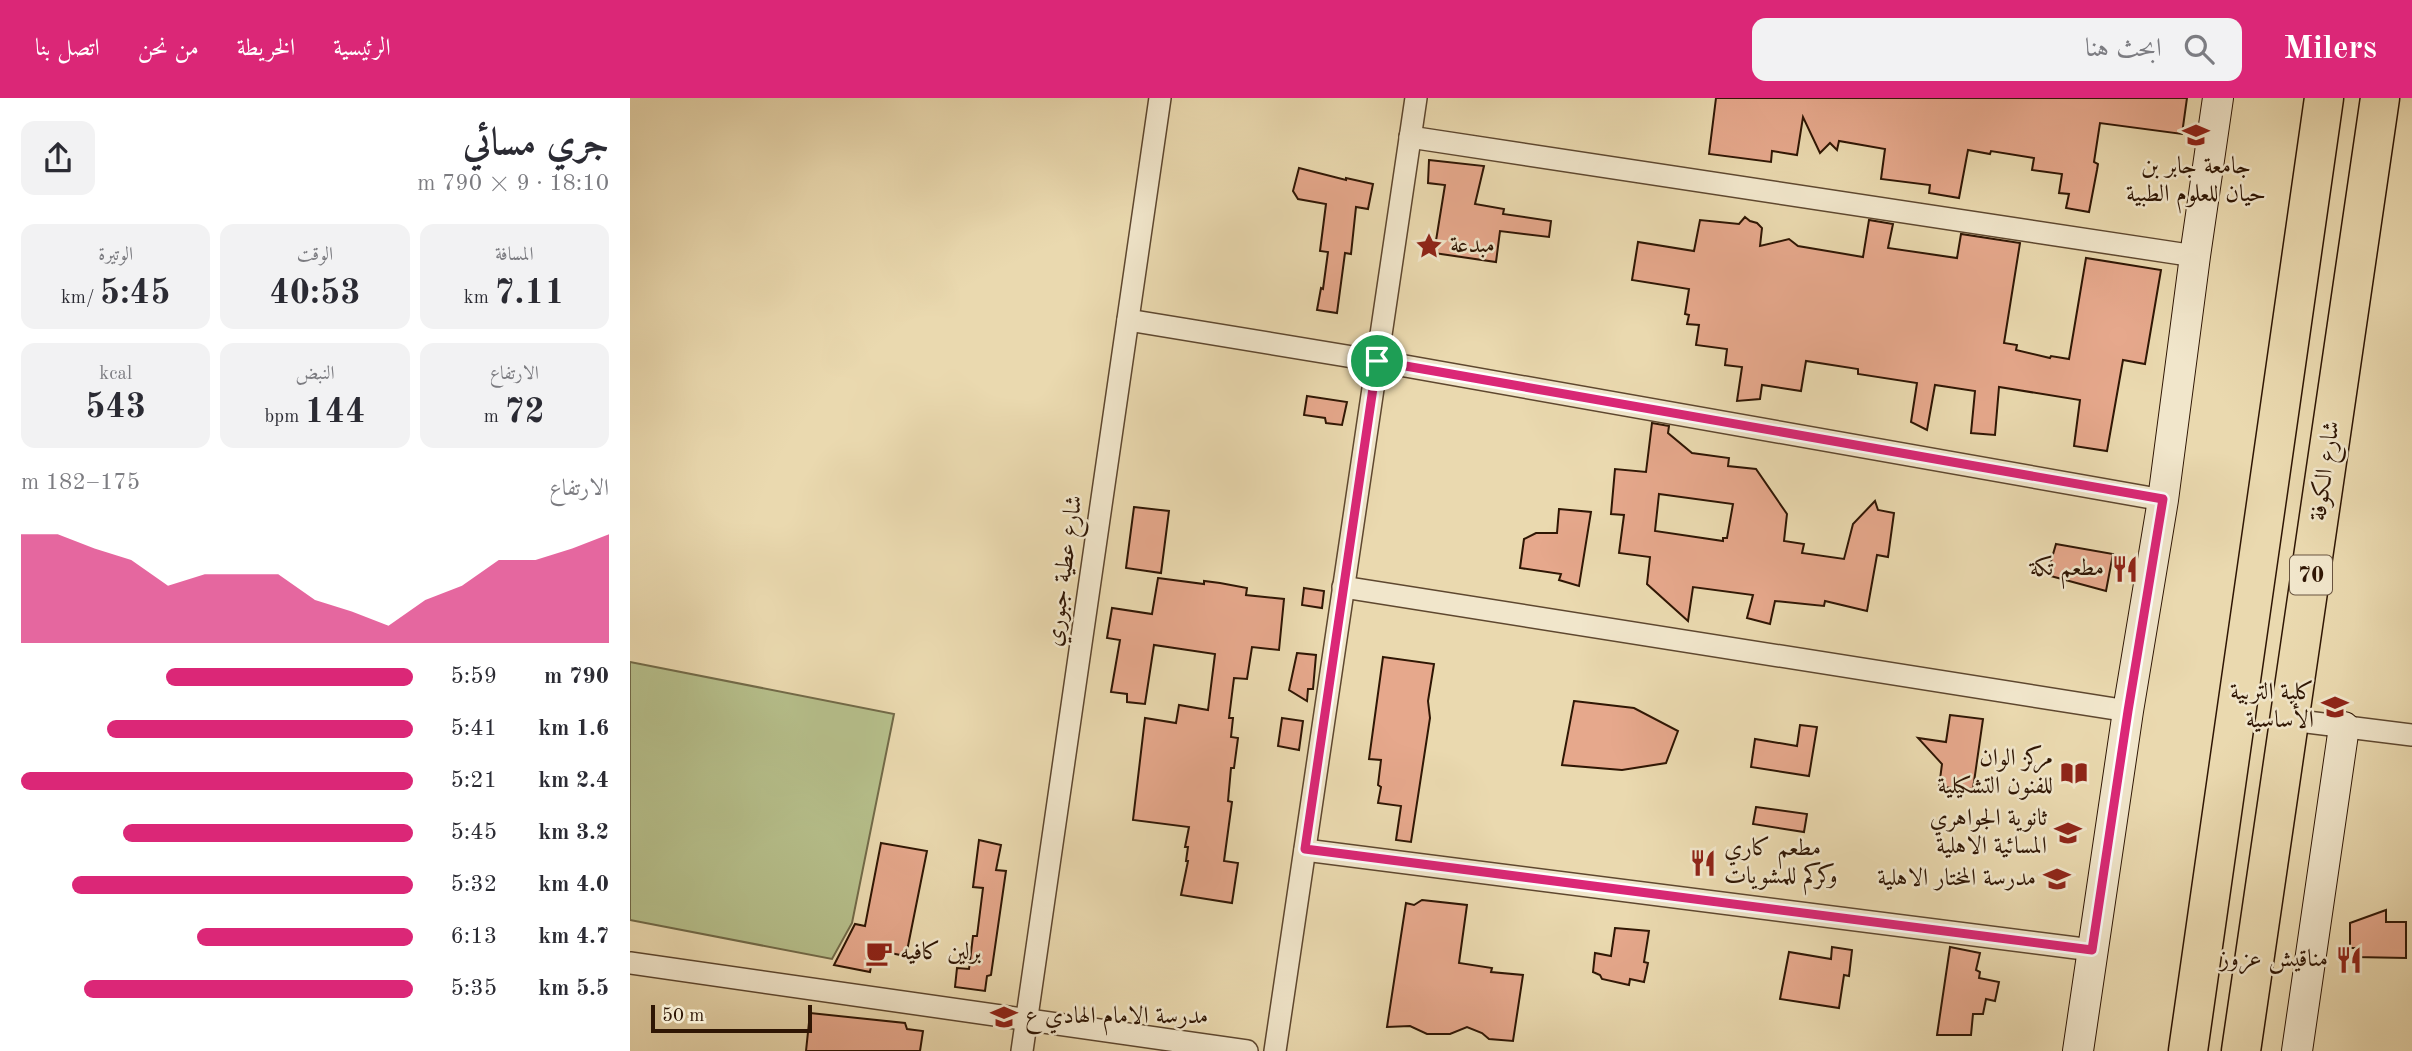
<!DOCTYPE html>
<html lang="ar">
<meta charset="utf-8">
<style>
:root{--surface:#fff;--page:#f2f2f3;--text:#2b2b33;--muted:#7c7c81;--accent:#db2777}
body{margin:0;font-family:"Old Standard TT",Amiri,serif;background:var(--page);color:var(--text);direction:rtl;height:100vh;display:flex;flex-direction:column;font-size:26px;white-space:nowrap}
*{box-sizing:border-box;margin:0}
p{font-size:23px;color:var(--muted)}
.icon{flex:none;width:38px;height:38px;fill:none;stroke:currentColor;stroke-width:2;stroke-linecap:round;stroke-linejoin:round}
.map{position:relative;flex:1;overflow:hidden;direction:ltr}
.drawer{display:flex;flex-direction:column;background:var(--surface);width:630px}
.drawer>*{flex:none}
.scale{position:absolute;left:21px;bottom:18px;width:161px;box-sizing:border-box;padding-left:7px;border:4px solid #2f1604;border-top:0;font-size:19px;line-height:24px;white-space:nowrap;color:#2f1604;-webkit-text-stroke:5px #f1e6cb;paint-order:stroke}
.pin{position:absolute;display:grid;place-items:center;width:60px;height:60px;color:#fff;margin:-30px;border:4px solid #fff;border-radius:50%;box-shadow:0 2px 7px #0007}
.round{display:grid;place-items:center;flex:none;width:74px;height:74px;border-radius:14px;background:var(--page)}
.headline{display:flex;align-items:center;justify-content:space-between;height:119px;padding:0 21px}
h1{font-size:38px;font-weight:700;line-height:52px}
.metrics{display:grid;grid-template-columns:repeat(3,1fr);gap:10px;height:119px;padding:7px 21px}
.metrics div{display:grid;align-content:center;border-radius:14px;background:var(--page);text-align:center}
.metrics b{font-size:35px;font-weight:700}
.metrics small{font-size:19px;font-weight:400}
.metrics p{font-size:19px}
.chart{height:196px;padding:14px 21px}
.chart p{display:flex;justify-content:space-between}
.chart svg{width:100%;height:126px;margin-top:7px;fill:var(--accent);opacity:.7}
ul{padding:0 21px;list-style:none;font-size:23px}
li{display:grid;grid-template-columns:112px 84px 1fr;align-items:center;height:52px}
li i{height:18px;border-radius:9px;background:var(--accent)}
header{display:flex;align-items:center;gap:42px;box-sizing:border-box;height:98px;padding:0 35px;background:var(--accent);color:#fff}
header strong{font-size:33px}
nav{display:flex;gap:38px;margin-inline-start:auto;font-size:24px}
.search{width:490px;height:63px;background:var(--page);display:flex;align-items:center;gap:18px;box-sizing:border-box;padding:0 24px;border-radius:14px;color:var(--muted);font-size:26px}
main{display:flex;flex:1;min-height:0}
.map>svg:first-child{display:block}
.green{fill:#b6bf8b;stroke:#726a48;stroke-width:2}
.building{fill:#e6a88c;stroke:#2f1604;stroke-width:2;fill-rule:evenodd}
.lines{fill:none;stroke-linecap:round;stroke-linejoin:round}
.street-casing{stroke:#5e472f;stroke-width:24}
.secondary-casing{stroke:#2f1604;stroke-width:32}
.highway-casing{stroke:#2f1604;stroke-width:41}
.street{stroke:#f1e6cb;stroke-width:21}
.secondary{stroke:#f1e6cb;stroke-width:30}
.highway{stroke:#ead9af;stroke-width:38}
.route-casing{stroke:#fff;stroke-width:14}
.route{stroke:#db2777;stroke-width:9}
.labels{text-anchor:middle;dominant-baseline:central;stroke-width:5;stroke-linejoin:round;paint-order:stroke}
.shield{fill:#f1e6cb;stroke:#695440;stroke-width:2}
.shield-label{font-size:23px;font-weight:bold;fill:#2f1604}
.poi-label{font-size:24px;fill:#2f1604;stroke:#f1e6cb;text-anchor:end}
.street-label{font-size:24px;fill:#2f1604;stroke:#f1e6cb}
</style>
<header>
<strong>Milers</strong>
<div class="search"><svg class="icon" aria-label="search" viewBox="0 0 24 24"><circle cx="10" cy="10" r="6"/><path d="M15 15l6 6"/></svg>ابحث هنا</div>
<nav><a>الرئيسية</a><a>الخريطة</a><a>من نحن</a><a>اتصل بنا</a></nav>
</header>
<main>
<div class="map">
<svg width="1782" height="953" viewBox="0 0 1782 953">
<rect width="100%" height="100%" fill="#ead9af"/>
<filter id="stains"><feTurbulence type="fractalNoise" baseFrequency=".00286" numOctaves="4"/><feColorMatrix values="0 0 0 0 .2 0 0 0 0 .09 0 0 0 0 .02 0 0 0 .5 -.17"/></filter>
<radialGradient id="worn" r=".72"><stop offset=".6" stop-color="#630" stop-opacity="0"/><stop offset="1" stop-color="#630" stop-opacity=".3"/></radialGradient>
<polygon class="green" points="0,564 264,616 222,825 202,861 0,822"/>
<g class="building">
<polygon points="1086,0 1557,0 1552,36 1470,25 1464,64 1468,66 1467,72 1459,114 1436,110 1439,96 1429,95 1432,76 1402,72 1404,60 1361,53 1360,56 1338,52 1329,100 1299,95 1300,87 1251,81 1255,51 1209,43 1207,52 1200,45 1190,55 1173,19 1167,57 1142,53 1141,64 1079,56"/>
<polygon points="799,62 854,68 845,106 874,111 873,116 921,123 919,139 870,133 866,164 804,155 815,87 798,85"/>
<polygon points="669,70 716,82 716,80 743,86 738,111 726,109 721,156 715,155 707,215 687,212 691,190 693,191 698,154 690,153 696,106 668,101 663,93"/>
<polygon points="1115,119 1120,123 1127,125 1132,130 1130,148 1159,141 1168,148 1233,159 1239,122 1263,126 1258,150 1327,160 1331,136 1390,145 1374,245 1387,247 1386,252 1420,260 1421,258 1439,261 1456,160 1531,172 1515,266 1493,262 1477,353 1444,348 1450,302 1369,289 1365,337 1341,335 1345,293 1305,287 1297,332 1281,324 1287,285 1228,276 1228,271 1176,263 1171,293 1132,287 1130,301 1107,303 1112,269 1095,267 1097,251 1066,247 1069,227 1057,226 1059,217 1055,216 1059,191 1002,182 1008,144 1064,153 1070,122 1109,126"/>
<polygon points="677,298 717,304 712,327 696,325 695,320 674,317"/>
<path d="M1022,325L1039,328L1038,335L1062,355L1099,360L1098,368L1126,371L1157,416L1154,443L1174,446L1172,455L1214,461L1223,426L1245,403L1248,412L1264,415L1258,459L1247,457L1237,513L1195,503L1194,508L1145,503L1140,526L1117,520L1123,497L1063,489L1058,523L1017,486L1020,459L989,455L994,417L981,416L985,371L1016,374ZM1029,396L1103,406L1097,440H1093V443L1025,433Z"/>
<polygon points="504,409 539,413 531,475 496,470"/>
<polygon points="929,411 961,414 949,488 929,482 931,476 890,470 894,441 906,435 927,435"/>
<polygon points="1426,446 1483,456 1476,493 1417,477"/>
<polygon points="528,480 574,486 574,483 590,485 617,490 616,497 654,501 649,552 622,549 617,581 604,580 599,620 603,620 601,639 608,640 604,670 601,670 598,703 602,704 594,763 608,765 602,805 551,797 558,763 556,763 558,749 555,749 559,729 503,722 515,620 546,625 549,607 578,612 585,556 524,547 515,606 497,604 497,596 481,594 490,542 477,540 482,510 522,516"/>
<polygon points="674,490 694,493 692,510 672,507"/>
<polygon points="667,555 686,557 683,591 678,591 677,603 659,592"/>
<polygon points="753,559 804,566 798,603 800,620 781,744 766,742 771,708 748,705 751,689 748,687 751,662 739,661"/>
<polygon points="944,603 1004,610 1048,633 1036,665 992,672 932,667"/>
<polygon points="1320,617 1353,621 1343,691 1309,689 1312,666 1288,640 1316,644"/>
<polygon points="652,620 673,623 669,652 648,648"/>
<polygon points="1170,627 1187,629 1179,678 1121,669 1125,641 1167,648"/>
<polygon points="1126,709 1177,716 1174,734 1123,726"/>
<polygon points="349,742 371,747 366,772 376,773 361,877 357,878 355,893 325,889 327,870 339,871 343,838 347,838 353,790 343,789"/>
<polygon points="251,745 297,753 276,858 244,852 240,874 204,867 225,826 235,828"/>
<polygon points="792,802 837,807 829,865 862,870 861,874 893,877 883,943 859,941 852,935 837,929 820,936 797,936 780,928 757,929 776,805 784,807"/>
<polygon points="1756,812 1756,824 1776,824 1776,860 1725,859 1725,850 1720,850 1720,825"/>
<polygon points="985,830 1019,833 1014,864 1018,865 1014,884 1000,881 999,887 972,881 970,877 963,874 965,855 981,858"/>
<polygon points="1202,849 1222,852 1219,878 1214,877 1209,910 1150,901 1159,854 1201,861"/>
<polygon points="1320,849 1350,855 1346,872 1350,874 1349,880 1369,884 1365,903 1356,901 1353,916 1343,916 1341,937 1307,937"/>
<polygon points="180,915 275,925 277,931 293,933 290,953 176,953"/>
</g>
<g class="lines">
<defs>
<g id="street">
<polyline points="780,39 1565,158"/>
<polyline points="498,222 747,263 1533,402"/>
<polyline points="713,489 1498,613"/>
<polyline points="1661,622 1782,637"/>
<polyline points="675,752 1462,852"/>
<polyline points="0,865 617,953"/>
<polyline points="392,953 530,0"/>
<polyline points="645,953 786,0"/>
</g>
<g id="secondary">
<polyline points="1448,953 1498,613 1533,402 1565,158 1588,0"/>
<polyline points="1667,953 1714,629"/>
</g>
<g id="highway">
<polyline points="1558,953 1694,0"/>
<polyline points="1611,953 1750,0"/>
</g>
</defs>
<use href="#street" class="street-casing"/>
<use href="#secondary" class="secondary-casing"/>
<use href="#highway" class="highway-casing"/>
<use href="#street" class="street"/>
<use href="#secondary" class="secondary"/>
<use href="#highway" class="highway"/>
</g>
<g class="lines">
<defs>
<polygon id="route" points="747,263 1533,401 1498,613 1462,852 675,751"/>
</defs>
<use href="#route" class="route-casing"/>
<use href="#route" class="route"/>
</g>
<defs>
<symbol id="university-bare" viewBox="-9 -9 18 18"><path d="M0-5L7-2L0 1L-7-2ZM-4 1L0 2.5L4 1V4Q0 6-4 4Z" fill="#8f2418" stroke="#f1e6cb" stroke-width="2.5" paint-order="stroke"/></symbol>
<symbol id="sight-bare" viewBox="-9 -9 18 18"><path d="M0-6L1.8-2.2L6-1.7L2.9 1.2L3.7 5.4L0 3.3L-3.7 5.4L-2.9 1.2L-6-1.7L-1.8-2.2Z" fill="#8f2418" stroke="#f1e6cb" stroke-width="2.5" paint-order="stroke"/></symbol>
<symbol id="restaurant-bare" viewBox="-9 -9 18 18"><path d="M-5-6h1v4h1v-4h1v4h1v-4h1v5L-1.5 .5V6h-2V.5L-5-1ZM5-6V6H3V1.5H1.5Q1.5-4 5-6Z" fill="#8f2418" stroke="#f1e6cb" stroke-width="2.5" paint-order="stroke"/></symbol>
<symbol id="library-bare" viewBox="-9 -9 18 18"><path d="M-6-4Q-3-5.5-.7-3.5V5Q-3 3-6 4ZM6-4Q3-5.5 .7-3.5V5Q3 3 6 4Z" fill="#8f2418" stroke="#f1e6cb" stroke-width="2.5" paint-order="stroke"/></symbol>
<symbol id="school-bare" viewBox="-9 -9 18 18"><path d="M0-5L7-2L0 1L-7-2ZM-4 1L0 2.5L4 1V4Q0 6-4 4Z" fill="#8f2418" stroke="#f1e6cb" stroke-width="2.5" paint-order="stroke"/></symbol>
<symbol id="cafe-bare" viewBox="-9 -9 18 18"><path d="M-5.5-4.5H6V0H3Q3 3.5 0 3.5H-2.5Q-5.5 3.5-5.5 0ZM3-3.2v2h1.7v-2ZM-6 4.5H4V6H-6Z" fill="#8f2418" stroke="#f1e6cb" stroke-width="2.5" paint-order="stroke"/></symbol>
</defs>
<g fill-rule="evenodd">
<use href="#university-bare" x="1547" y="18" width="38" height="38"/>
<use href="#sight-bare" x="780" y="129" width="38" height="38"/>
<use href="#restaurant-bare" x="1476" y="452" width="38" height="38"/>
<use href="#university-bare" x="1686" y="590" width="38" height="38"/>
<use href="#library-bare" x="1425" y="656" width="38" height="38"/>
<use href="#school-bare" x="1419" y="716" width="38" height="38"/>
<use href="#restaurant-bare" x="1054" y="746" width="38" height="38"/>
<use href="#school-bare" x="1408" y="762" width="38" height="38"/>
<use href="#cafe-bare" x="230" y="836" width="38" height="38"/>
<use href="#restaurant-bare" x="1700" y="843" width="38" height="38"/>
<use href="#school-bare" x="355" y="900" width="38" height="38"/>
</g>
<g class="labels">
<rect class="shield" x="1660" y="457.5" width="42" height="39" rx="5"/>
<g class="shield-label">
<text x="1681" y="477">70</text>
</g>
<g class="poi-label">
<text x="1566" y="69" text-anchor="middle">جامعة جابر بن<tspan x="1566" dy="28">حيان للعلوم الطبية</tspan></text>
<text x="820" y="148" text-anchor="start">مبدعة</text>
<text x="1474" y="471">مطعم تكة</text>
<text x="1684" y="595">كلية التربية<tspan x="1684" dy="28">الأساسية</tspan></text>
<text x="1423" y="661">مركز الوان<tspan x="1423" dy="28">للفنون التشكيلية</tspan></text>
<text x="1417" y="721">ثانوية الجواهري<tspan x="1417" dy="28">المسائية الاهلية</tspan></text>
<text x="1094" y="751" text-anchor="start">مطعم كاري<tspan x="1094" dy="28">وكركم للمشويات</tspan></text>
<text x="1406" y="781">مدرسة المختار الاهلية</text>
<text x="270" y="855" text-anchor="start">برلين كافيه</text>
<text x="1698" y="862">مناقيش عزوز</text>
<text x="395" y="919" text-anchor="start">مدرسة الامام الهادي ع</text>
</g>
<g class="street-label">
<text transform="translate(1696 373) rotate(-82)">شارع الكوفة</text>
<text transform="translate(435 473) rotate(-82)">شارع عطية جبوري</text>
</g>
</g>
<rect width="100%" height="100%" filter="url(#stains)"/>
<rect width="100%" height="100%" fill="url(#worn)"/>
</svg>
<div class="scale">50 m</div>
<div class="pin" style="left:747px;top:263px;background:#1e9e55"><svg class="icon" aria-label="arrive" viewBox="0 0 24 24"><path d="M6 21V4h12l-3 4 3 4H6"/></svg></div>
</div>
<section class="drawer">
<div class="headline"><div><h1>جري مسائي</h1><p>18:10 · 9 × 790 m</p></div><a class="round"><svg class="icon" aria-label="share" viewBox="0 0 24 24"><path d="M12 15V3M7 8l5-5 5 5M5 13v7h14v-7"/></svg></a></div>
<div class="metrics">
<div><p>المسافة</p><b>7.11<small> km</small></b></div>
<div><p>الوقت</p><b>40:53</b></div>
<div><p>الوتيرة</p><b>5:45<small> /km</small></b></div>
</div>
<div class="metrics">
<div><p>الارتفاع</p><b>72<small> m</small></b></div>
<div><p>النبض</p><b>144<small> bpm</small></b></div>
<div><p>kcal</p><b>543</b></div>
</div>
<div class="chart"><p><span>الارتفاع</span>175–182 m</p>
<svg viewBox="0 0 160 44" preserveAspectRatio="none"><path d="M0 44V6L10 6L20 11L30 15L40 24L50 20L60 20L70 20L80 29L90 33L100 38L110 29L120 24L130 15L140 15L150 11L160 6V44z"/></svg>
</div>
<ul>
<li><b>790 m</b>5:59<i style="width:63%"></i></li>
<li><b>1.6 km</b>5:41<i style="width:78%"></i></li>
<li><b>2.4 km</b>5:21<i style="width:100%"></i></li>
<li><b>3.2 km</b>5:45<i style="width:74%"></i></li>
<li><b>4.0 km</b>5:32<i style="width:87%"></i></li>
<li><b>4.7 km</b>6:13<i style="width:55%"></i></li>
<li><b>5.5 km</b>5:35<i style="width:84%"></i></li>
</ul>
</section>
</main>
